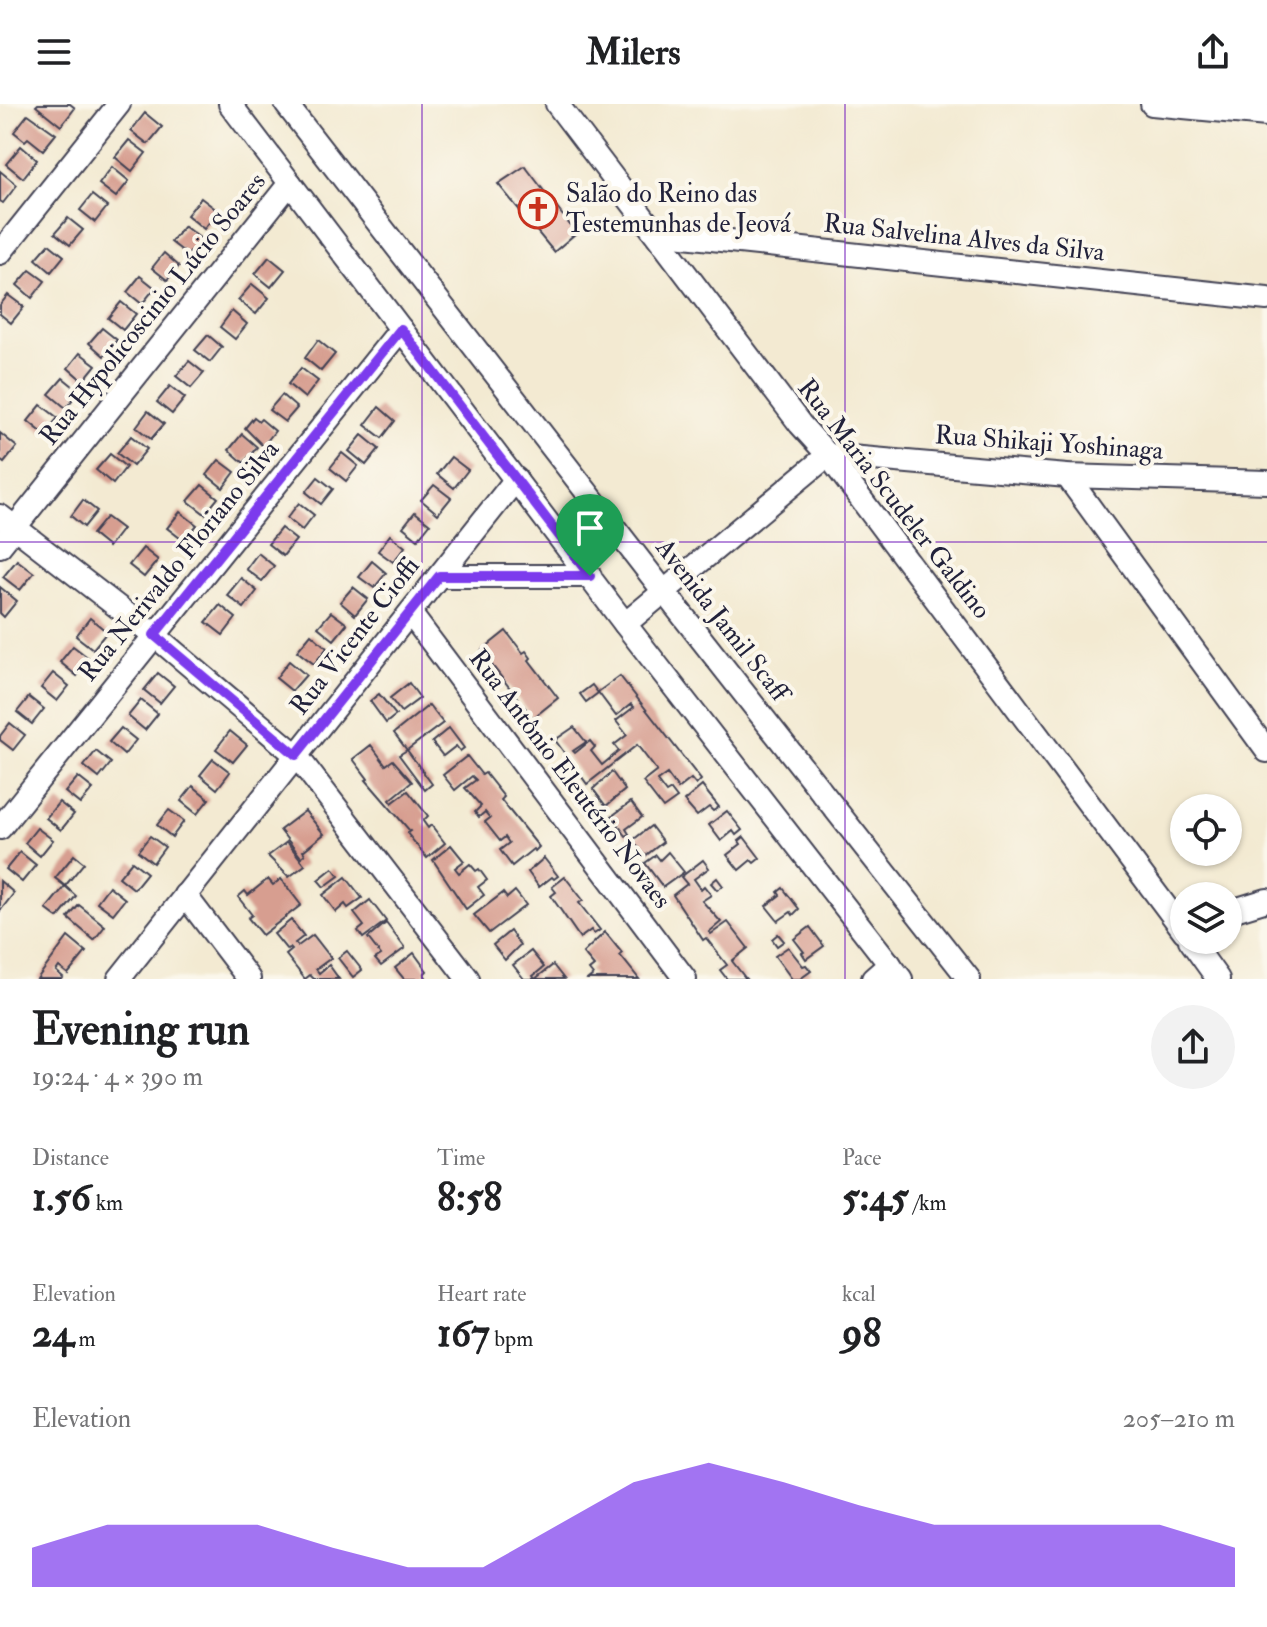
<!DOCTYPE html>
<meta charset="utf-8">
<style>
:root{--surface:#fff;--page:#f2f2f2;--text:#202124;--muted:#757577;--accent:#7c3aed}
body{margin:0;font-family:"IM FELL Double Pica",serif;background:var(--page);color:var(--text);height:100vh;display:flex;flex-direction:column;font-size:30px;white-space:nowrap}
*{box-sizing:border-box;margin:0}
p{font-size:26px;color:var(--muted)}
.icon{flex:none;width:44px;height:44px;fill:none;stroke:currentColor;stroke-width:2;stroke-linecap:round;stroke-linejoin:round}
.map{position:relative;height:875px;overflow:hidden}
.details{display:flex;flex-direction:column;background:var(--surface);flex:1}
.details>*{flex:none}
.fabs{position:absolute;left:1170px;top:690px;display:grid;gap:16px}
.fabs a{display:grid;place-items:center;width:72px;height:72px;border-radius:50%;background:var(--surface);box-shadow:0 2px 6px #0004;font-size:40px}
.pin{position:absolute;display:grid;place-items:center;width:68px;height:68px;color:#fff;margin:-82px -34px;border-radius:50% 50% 50% 0;rotate:-45deg;box-shadow:0 0 8px #0007}
.pin .icon{rotate:45deg}
.round{display:grid;place-items:center;flex:none;width:84px;height:84px;border-radius:42px;background:var(--page)}
.summary{display:flex;align-items:center;justify-content:space-between;height:136px;padding:0 32px}
h1{font-size:44px;font-weight:700;line-height:60px}
.figures{display:grid;grid-template-columns:repeat(3,1fr);gap:12px;height:136px;padding:8px 32px}
.figures div{display:grid;align-content:center}
.figures b{font-size:40px;font-weight:700}
.figures small{font-size:22px;font-weight:400}
.figures p{font-size:22px}
.chart{height:224px;padding:16px 32px}
.chart p{display:flex;justify-content:space-between}
.chart svg{width:100%;height:144px;margin-top:8px;fill:var(--accent);opacity:.7}
header{display:flex;justify-content:space-between;align-items:center;height:104px;padding:0 32px;background:var(--surface);font-size:36px;font-weight:700}
.map>svg:first-child{display:block}
.building{fill:#d79e90}
.lines{fill:none;stroke-linecap:round;stroke-linejoin:round}
.minor-casing{stroke:#414052;stroke-width:26}
.minor{stroke:#fff;stroke-width:22}
.route-casing{stroke:#fff;stroke-width:16}
.route{stroke:#7c3aed;stroke-width:10}
.grid{fill:none;stroke:#7b2cbf;stroke-width:2;stroke-opacity:0.55}
.labels{text-anchor:middle;dominant-baseline:central;stroke-width:8;stroke-linejoin:round;paint-order:stroke}
.poi-label{font-size:26px;fill:#22223b;stroke:#fbf7ec;text-anchor:start}
.street-label{font-size:26px;fill:#22223b;stroke:#fbf7ec}
</style>
<header><svg class="icon" aria-label="menu" viewBox="0 0 24 24"><path d="M4 6h16M4 12h16M4 18h16"/></svg>Milers<svg class="icon" aria-label="share" viewBox="0 0 24 24"><path d="M12 15V3M7 8l5-5 5 5M5 13v7h14v-7"/></svg></header>
<div class="map">
<svg width="1267" height="875" viewBox="0 0 1267 875">
<rect width="100%" height="100%" fill="#fbf7ec"/>
<filter id="ink" filterUnits="userSpaceOnUse"><feTurbulence type="fractalNoise" baseFrequency=".0125" numOctaves="2"/><feDisplacementMap in="SourceGraphic" scale="16" xChannelSelector="R" yChannelSelector="G"/><feConvolveMatrix kernelMatrix="1 2 1 2 8 2 1 2 1" color-interpolation-filters="sRGB"/></filter>
<filter id="wash" filterUnits="userSpaceOnUse"><feTurbulence type="fractalNoise" baseFrequency=".006" numOctaves="4" result="noise"/><feDisplacementMap in="SourceGraphic" scale="32" xChannelSelector="R" yChannelSelector="G"/><feGaussianBlur stdDeviation="1.8" result="paint"/><feColorMatrix in="noise" values="0 0 0 0 0 0 0 0 0 0 0 0 0 0 0 0 0 1.4 0 .05"/><feComposite in="paint" operator="in"/></filter>
<g filter="url(#wash)">
<rect width="100%" height="100%" fill="#f3ead2"/>
<g id="blocks">
<g class="building">
<polygon points="38,0 70,0 75,4 61,22 36,2"/>
<polygon points="145,9 162,23 148,40 131,27"/>
<polygon points="28,10 56,30 43,46 28,34 25,37 14,28"/>
<polygon points="129,36 146,49 132,67 115,53"/>
<polygon points="21,42 37,56 23,74 6,60"/>
<polygon points="525,62 576,129 554,148 498,80"/>
<polygon points="112,63 129,77 116,93 99,80"/>
<polygon points="0,67 17,81 3,99 0,97"/>
<polygon points="92,91 107,103 95,118 80,106"/>
<polygon points="201,94 218,107 204,125 187,111"/>
<polygon points="68,114 83,126 70,141 55,129"/>
<polygon points="184,122 201,135 188,151 171,138"/>
<polygon points="49,140 64,152 51,168 36,155"/>
<polygon points="164,149 179,162 167,176 152,164"/>
<polygon points="269,153 285,166 271,183 255,170"/>
<polygon points="30,166 45,177 32,194 17,181"/>
<polygon points="140,172 155,184 142,200 127,188"/>
<polygon points="252,180 269,194 256,210 238,196"/>
<polygon points="8,191 24,203 11,219 0,210 0,201"/>
<polygon points="121,198 136,210 123,226 108,214"/>
<polygon points="232,207 247,220 235,235 220,223"/>
<polygon points="102,224 117,236 104,252 89,239"/>
<polygon points="208,231 222,243 210,258 195,246"/>
<polygon points="318,236 335,250 321,267 305,254"/>
<polygon points="80,249 96,261 83,277 68,264"/>
<polygon points="189,257 204,269 191,284 176,272"/>
<polygon points="301,264 318,277 305,294 288,280"/>
<polygon points="63,274 79,287 66,304 49,290"/>
<polygon points="170,282 185,294 172,310 157,298"/>
<polygon points="282,291 297,304 285,318 269,306"/>
<polygon points="41,301 58,314 44,330 28,317"/>
<polygon points="379,303 395,317 382,334 365,321"/>
<polygon points="148,307 164,320 151,335 136,323"/>
<polygon points="254,313 259,317 261,315 275,327 263,342 245,324"/>
<polygon points="0,329 17,343 4,359 0,356"/>
<polygon points="242,330 257,343 244,359 229,346"/>
<polygon points="362,331 379,345 366,361 349,347"/>
<polygon points="131,332 147,345 133,362 117,349"/>
<polygon points="342,349 358,362 346,377 330,364"/>
<polygon points="110,350 126,363 113,380 96,366"/>
<polygon points="451,353 468,366 454,384 437,370"/>
<polygon points="219,356 235,368 223,384 207,371"/>
<polygon points="318,373 333,385 321,400 306,388"/>
<polygon points="202,381 218,394 205,410 188,397"/>
<polygon points="434,381 451,394 438,410 421,396"/>
<polygon points="83,396 97,407 84,423 71,412"/>
<polygon points="299,399 314,411 302,426 287,414"/>
<polygon points="180,408 197,421 184,437 167,424"/>
<polygon points="415,408 430,420 418,435 403,423"/>
<polygon points="106,413 122,425 108,443 92,430"/>
<polygon points="281,424 296,436 283,452 268,440"/>
<polygon points="390,431 405,443 393,458 378,447"/>
<polygon points="143,444 158,456 144,473 129,461"/>
<polygon points="258,449 274,462 262,477 246,465"/>
<polygon points="17,456 34,469 20,486 3,473"/>
<polygon points="372,457 386,469 374,484 359,473"/>
<polygon points="241,474 257,487 244,504 227,491"/>
<polygon points="0,483 17,497 4,513 0,509"/>
<polygon points="353,483 368,495 355,511 340,498"/>
<polygon points="220,501 236,514 223,531 206,518"/>
<polygon points="331,508 347,520 334,536 318,523"/>
<polygon points="90,514 107,528 93,545 76,532"/>
<polygon points="506,527 523,549 526,547 531,554 529,556 558,594 533,614 481,547"/>
<polygon points="311,530 327,544 314,560 297,547"/>
<polygon points="73,542 90,555 77,572 60,558"/>
<polygon points="289,557 306,571 292,587 276,574"/>
<polygon points="53,569 69,582 57,597 41,584"/>
<polygon points="158,569 174,582 160,599 144,586"/>
<polygon points="620,572 701,676 696,681 691,675 678,685 667,670 657,677 666,689 671,686 677,694 663,704 643,678 657,667 637,641 587,680 555,636 574,623 586,638 573,647 575,649 590,637 595,643 591,647 602,661 619,647 614,641 627,631 616,617 634,603 631,600 616,612 598,588"/>
<polygon points="409,579 420,594 401,608 390,594"/>
<polygon points="592,581 598,589 586,598 580,590"/>
<polygon points="379,590 396,611 386,619 370,597"/>
<polygon points="29,593 44,605 32,620 17,608"/>
<polygon points="141,596 158,610 145,626 128,612"/>
<polygon points="429,601 443,619 407,646 394,629"/>
<polygon points="10,619 25,631 13,646 0,636 0,632"/>
<polygon points="121,624 136,636 124,651 109,638"/>
<polygon points="449,624 464,644 460,647 456,642 443,652 432,638"/>
<polygon points="230,627 247,641 233,658 216,645"/>
<polygon points="371,641 386,661 393,656 412,678 390,696 392,699 408,687 428,712 423,717 428,724 431,721 445,739 427,754 407,729 410,727 366,676 368,675 353,655"/>
<polygon points="407,646 432,680 425,686 399,651"/>
<polygon points="96,647 111,659 99,674 84,662"/>
<polygon points="467,652 482,671 485,669 504,693 501,696 539,743 535,747 533,745 512,762 500,746 509,739 505,733 500,737 485,718 490,714 485,708 479,713 475,708 481,702 465,684 476,676 472,672 455,686 443,671"/>
<polygon points="213,655 230,668 217,685 200,671"/>
<polygon points="612,668 625,686 606,702 593,685"/>
<polygon points="78,673 93,685 80,700 65,688"/>
<polygon points="193,682 209,695 197,710 181,697"/>
<polygon points="702,682 719,703 713,707 709,703 697,712 684,697"/>
<polygon points="59,698 74,710 61,726 46,714"/>
<polygon points="631,698 642,713 626,725 629,730 626,732 612,712"/>
<polygon points="169,706 184,717 172,733 157,721"/>
<polygon points="305,707 324,730 303,747 305,750 301,753 280,726"/>
<polygon points="727,707 742,726 736,731 733,727 721,737 709,721"/>
<polygon points="651,722 663,738 645,752 633,736"/>
<polygon points="37,724 53,736 40,752 25,739"/>
<polygon points="150,732 165,743 153,759 138,747"/>
<polygon points="744,733 760,754 754,759 751,756 739,766 727,751 741,740 739,737"/>
<polygon points="287,738 305,761 289,773 268,752"/>
<polygon points="451,741 464,757 455,764 459,769 470,760 476,767 479,765 487,776 478,783 484,791 466,805 433,756"/>
<polygon points="20,748 36,761 22,778 6,765"/>
<polygon points="668,748 684,768 663,783 645,759 656,751 660,756"/>
<polygon points="74,751 84,759 65,782 55,774"/>
<polygon points="544,754 558,772 554,775 552,773 539,783 528,768"/>
<polygon points="703,756 709,764 694,775 701,785 704,782 711,791 702,797 721,818 709,828 711,830 728,818 748,844 732,857 746,875 727,875 720,866 727,861 706,834 703,836 673,791 687,780 681,773"/>
<polygon points="132,757 147,769 134,785 119,773"/>
<polygon points="333,764 339,772 324,783 318,776"/>
<polygon points="346,773 362,794 348,804 345,800 336,808 323,791"/>
<polygon points="565,773 583,796 579,799 600,826 594,830 591,826 580,834 551,792 556,788 552,783"/>
<polygon points="717,774 723,782 717,786 711,779"/>
<polygon points="268,775 273,781 281,775 301,801 262,831 248,814 252,811 238,793 245,787 248,791"/>
<polygon points="0,777 14,789 0,807"/>
<polygon points="65,782 76,792 58,814 46,805"/>
<polygon points="109,782 125,795 113,810 97,798"/>
<polygon points="783,784 799,805 793,811 791,808 778,817 766,802 780,791 778,788"/>
<polygon points="515,787 526,801 489,829 474,811 503,789 507,794"/>
<polygon points="370,796 386,817 363,834 358,827 364,822 354,809"/>
<polygon points="79,801 105,822 94,836 68,814"/>
<polygon points="291,816 304,832 295,839 298,842 313,831 331,854 316,865 319,869 329,861 339,875 314,875 310,871 305,875 286,851 292,846 290,844 287,846 274,830"/>
<polygon points="386,819 405,844 381,862 375,855 381,851 368,834"/>
<polygon points="810,823 824,842 806,855 802,849 804,848 794,835"/>
<polygon points="510,827 520,841 505,856 493,841"/>
<polygon points="605,828 622,849 620,851 639,875 588,875 593,871 589,866 594,862 583,849"/>
<polygon points="778,830 784,837 777,842 772,835"/>
<polygon points="68,833 86,848 68,870 59,863 56,867 63,873 61,875 37,875"/>
<polygon points="788,843 803,862 806,861 811,867 800,875 792,875 775,852"/>
<polygon points="347,847 362,866 353,873 338,854"/>
<polygon points="531,847 544,863 533,872 535,875 524,875 513,861"/>
<polygon points="414,849 427,867 424,870 427,875 404,875 395,864"/>
<polygon points="553,861 564,875 535,875"/>
</g>
</g>
</g>
<g filter="url(#ink)">
<use href="#blocks" fill-opacity="0" stroke="#414052" stroke-width="2"/>
<g class="lines">
<defs>
<g id="minor">
<polyline points="230,0 625,520 901,875"/>
<polyline points="286,0 665,489 969,875"/>
<polyline points="557,0 800,320 828,351 1184,827"/>
<polyline points="1152,0 1267,11"/>
<polyline points="656,129 1267,195"/>
<polyline points="0,149 119,0"/>
<polyline points="1067,372 1267,647"/>
<polyline points="0,412 154,531 296,651 468,875"/>
<polyline points="0,442 290,79"/>
<polyline points="439,472 590,472"/>
<polyline points="410,509 685,875"/>
<polyline points="625,520 828,351 1067,372 1267,378"/>
<polyline points="0,724 401,225"/>
<polyline points="185,791 249,875"/>
<polyline points="1228,808 1267,796"/>
<polyline points="1190,836 1218,875"/>
<polyline points="119,875 516,375"/>
<polyline points="873,875 890,860"/>
</g>
</defs>
<use href="#minor" class="minor-casing"/>
<use href="#minor" class="minor"/>
</g>
</g>
<g class="lines" filter="url(#ink)">
<defs>
<polygon id="route" points="401,225 590,472 439,472 296,651 154,531"/>
</defs>
<use href="#route" class="route-casing"/>
<use href="#route" class="route"/>
</g>
<path class="grid" d="M422,0V875M845,0V875M0,438H1267"/>
<defs>
<symbol id="church-ring" viewBox="-11 -11 22 22"><circle r="9.5" fill="#fbf7ec" stroke="#c8321e" stroke-width="1.5"/><path d="M-1.2-6h2.4v3.5h3.3v2.4h-3.3V6h-2.4V-.1h-3.3v-2.4h3.3Z" fill="#c8321e"/></symbol>
</defs>
<g fill-rule="evenodd">
<use href="#church-ring" x="516" y="83" width="44" height="44"/>
</g>
<g class="labels">
<g class="poi-label">
<text x="566" y="90">Salão do Reino das<tspan x="566" dy="30">Testemunhas de Jeová</tspan></text>
</g>
<g class="street-label">
<text transform="translate(964 134) rotate(6)">Rua Salvelina Alves da Silva</text>
<text transform="translate(153 205) rotate(-51)">Rua Hypolicoscinio Lúcio Soares</text>
<text transform="translate(1049 339) rotate(4)">Rua Shikaji Yoshinaga</text>
<text transform="translate(894 395) rotate(52)">Rua Maria Scudeler Galdino</text>
<text transform="translate(179 457) rotate(-51)">Rua Nerivaldo Floriano Silva</text>
<text transform="translate(722 516) rotate(52)">Avenida Jamil Scaff</text>
<text transform="translate(355 532) rotate(-52)">Rua Vicente Cioffi</text>
<text transform="translate(570 675) rotate(53)">Rua Antônio Eleutério Novaes</text>
</g>
</g>
</svg>
<div class="fabs">
<a><svg class="icon" aria-label="locate" viewBox="0 0 24 24"><circle cx="12" cy="12" r="6"/><path d="M12 2v4M12 18v4M2 12h4M18 12h4"/></svg></a>
<a><svg class="icon" aria-label="layers" viewBox="0 0 24 24"><path d="M12 4l9 5-9 5-9-5zM3 14l9 5 9-5"/></svg></a>
</div>
<div class="pin" style="left:590px;top:472px;background:#1e9e55"><svg class="icon" aria-label="arrive" viewBox="0 0 24 24"><path d="M6 21V4h12l-3 4 3 4H6"/></svg></div>
</div>
<section class="details">
<div class="summary"><div><h1>Evening run</h1><p>19:24 · 4 × 390 m</p></div><a class="round"><svg class="icon" aria-label="share" viewBox="0 0 24 24"><path d="M12 15V3M7 8l5-5 5 5M5 13v7h14v-7"/></svg></a></div>
<div class="figures">
<div><p>Distance</p><b>1.56<small> km</small></b></div>
<div><p>Time</p><b>8:58</b></div>
<div><p>Pace</p><b>5:45<small> /km</small></b></div>
</div>
<div class="figures">
<div><p>Elevation</p><b>24<small> m</small></b></div>
<div><p>Heart rate</p><b>167<small> bpm</small></b></div>
<div><p>kcal</p><b>98</b></div>
</div>
<div class="chart"><p><span>Elevation</span>205–210 m</p>
<svg viewBox="0 0 160 44" preserveAspectRatio="none"><path d="M0 44V32L10 25L20 25L30 25L40 32L50 38L60 38L70 25L80 12L90 6L100 12L110 19L120 25L130 25L140 25L150 25L160 32V44z"/></svg>
</div>
</section>
